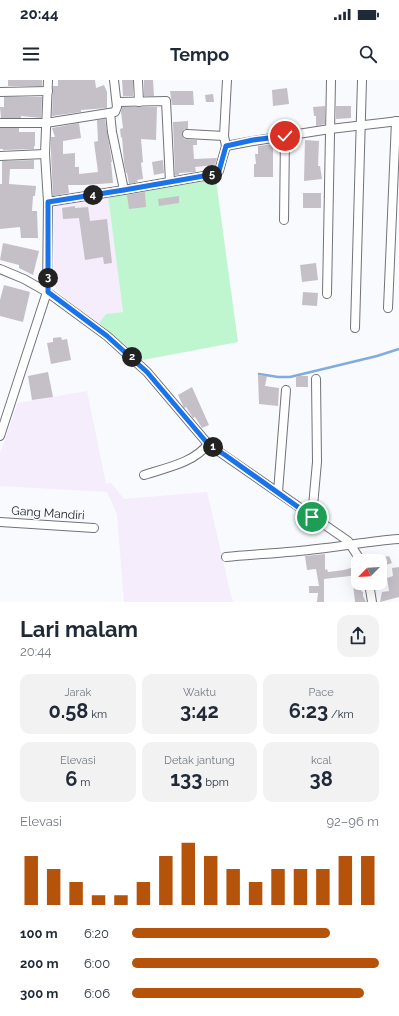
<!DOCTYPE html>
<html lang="id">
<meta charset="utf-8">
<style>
:root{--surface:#fff;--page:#f2f2f3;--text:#1f2937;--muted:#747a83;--accent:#b45309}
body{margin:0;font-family:Raleway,sans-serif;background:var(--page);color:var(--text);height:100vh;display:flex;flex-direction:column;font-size:15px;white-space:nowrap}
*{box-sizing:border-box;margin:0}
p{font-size:13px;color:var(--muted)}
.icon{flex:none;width:22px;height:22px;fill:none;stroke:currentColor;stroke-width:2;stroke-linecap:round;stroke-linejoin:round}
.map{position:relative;height:522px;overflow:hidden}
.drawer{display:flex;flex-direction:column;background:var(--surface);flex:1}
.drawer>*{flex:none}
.needle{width:26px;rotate:246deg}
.fabs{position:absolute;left:351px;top:474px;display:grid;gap:8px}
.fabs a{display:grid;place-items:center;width:36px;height:36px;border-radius:8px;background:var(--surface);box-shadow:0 4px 16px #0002;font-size:20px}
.pin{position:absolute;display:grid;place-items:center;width:34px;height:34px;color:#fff;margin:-17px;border:2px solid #fff;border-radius:50%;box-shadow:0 1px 4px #0007}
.km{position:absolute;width:20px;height:20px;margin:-10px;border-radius:50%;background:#222;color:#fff;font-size:11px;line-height:20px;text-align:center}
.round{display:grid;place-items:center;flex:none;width:42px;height:42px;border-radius:12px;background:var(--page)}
.head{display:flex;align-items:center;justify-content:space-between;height:68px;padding:0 20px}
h1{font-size:22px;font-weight:700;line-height:30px}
.figures{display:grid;grid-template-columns:repeat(3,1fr);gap:6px;height:68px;padding:4px 20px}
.figures div{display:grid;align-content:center;border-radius:10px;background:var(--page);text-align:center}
.figures b{font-size:20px;font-weight:700}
.figures small{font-size:11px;font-weight:400}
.figures p{font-size:11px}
.chart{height:112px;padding:8px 20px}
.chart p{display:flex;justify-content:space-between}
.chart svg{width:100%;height:72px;margin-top:4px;stroke:var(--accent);stroke-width:6}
ul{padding:0 20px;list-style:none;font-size:13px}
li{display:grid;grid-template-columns:64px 48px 1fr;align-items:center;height:30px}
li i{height:10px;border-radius:5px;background:var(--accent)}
.status{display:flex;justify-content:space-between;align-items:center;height:28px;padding:0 20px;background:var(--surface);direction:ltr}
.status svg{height:11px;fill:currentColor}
header{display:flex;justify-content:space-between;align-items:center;height:52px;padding:0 20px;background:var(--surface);font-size:18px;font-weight:700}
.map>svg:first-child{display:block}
.education{fill:#f5ecfc}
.green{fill:#c0f6cf}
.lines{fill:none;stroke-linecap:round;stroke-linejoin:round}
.stream{stroke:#80abde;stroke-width:2.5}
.building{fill:#c5bfc7}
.minor-casing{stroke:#71737b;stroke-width:10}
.minor{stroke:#fff;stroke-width:8}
.route-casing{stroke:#fff;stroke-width:8}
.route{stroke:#1a73e8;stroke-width:5}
.labels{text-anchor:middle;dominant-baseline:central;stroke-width:3;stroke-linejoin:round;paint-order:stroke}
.street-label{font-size:12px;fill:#1e1e22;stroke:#f9fafd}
</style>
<div class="status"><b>20:44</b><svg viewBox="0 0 49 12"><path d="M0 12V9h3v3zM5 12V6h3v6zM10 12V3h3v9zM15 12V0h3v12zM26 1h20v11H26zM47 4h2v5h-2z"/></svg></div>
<header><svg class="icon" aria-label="menu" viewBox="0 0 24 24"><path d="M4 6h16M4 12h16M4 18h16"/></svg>Tempo<svg class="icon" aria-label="search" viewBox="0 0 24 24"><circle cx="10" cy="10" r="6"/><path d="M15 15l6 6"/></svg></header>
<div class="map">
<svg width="399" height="522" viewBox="0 0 399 522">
<rect width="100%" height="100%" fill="#f9fafd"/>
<g class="education">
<polygon points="108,116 123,232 106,234 99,243 64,218 55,207 52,129 54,124"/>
<polygon points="87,311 106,404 111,403 124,419 207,412 229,507 233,522 124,522 117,434 107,412 0,406 0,373 18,323"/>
</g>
<polygon class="green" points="216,100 238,262 143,280 99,243 106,234 123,232 108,116 183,103"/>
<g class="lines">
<polyline class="stream" points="259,294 278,297 290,297 377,276 399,269"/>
</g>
<g class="building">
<rect x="8" y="0" width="34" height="6"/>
<polygon points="58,0 95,0 96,8 104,5 107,12 107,28 81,30 81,32 52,36 53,6 58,6"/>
<polygon points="122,0 133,0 133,16 123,16"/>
<polygon points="144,0 153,0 154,16 144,16"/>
<polygon points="287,8 289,24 273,26 272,10"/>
<polygon points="170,11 193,11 194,25 172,25"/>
<polygon points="213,14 214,22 206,22 205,15"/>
<polygon points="4,17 42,17 41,38 21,36 21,38 1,38 0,27 4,27"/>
<polygon points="325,26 325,44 316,46 316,36 314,36 313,27"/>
<polygon points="336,26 351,26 351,38 336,39"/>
<polygon points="122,27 157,27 156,60 141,59 143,82 141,83 143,99 137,100 138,102 129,104 127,93 126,93 124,83 122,57 121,58 120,49 123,48 121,32"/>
<polygon points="105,39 112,82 111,82 113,103 84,105 68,105 69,113 53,116 51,74 51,57 55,57 52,48 79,43 81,58 63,61 63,74 75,73 75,87 79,87 79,94 98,92 94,62 98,61 97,40"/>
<polygon points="188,41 188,49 184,49 182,54 184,59 197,60 197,65 193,65 194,79 217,78 215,85 195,87 196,92 179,93 179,95 175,95 173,42"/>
<polygon points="0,48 19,48 19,52 35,52 35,66 34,66 34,69 3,70 3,69 0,69"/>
<polygon points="305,60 319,61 318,86 320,86 322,99 304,101"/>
<polygon points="273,64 273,97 254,97 254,84 256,84 255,74 258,74 258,66"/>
<polygon points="34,80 34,89 10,89 9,104 36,106 35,116 33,116 32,131 37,131 38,158 21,158 20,147 0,149 0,104 2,104 2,81"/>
<polygon points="163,80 164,93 154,95 152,82"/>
<polygon points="145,112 146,127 129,129 127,115"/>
<rect x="303" y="113" width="18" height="15"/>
<polygon points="179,116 179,123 159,126 158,119"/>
<polygon points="75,126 75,128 88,127 90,141 107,139 112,183 104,184 103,177 85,180 79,138 63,139 62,128"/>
<polygon points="3,163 39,171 33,195 19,188 19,185 0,180"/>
<polygon points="316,183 318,200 302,202 300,185"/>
<polygon points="4,205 30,212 23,242 0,236 0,220"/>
<polygon points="303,212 318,213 317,226 302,225"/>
<polygon points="61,257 62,260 67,259 71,280 51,284 47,263 53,262 53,258"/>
<polygon points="48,292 53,317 32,320 28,296"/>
<polygon points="258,295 267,296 265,306 279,308 278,326 259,324"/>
<rect x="296" y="296" width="12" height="11"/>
<polygon points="192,307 209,345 202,348 195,337 193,338 186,327 184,328 178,315"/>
<polygon points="325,474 325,490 327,489 328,492 344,490 354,487 356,494 350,496 324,499 324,522 317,522 318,513 309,513 309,506 319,506 316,489 307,490 305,476"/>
<polygon points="389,476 392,483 380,487 380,478"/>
<polygon points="399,487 399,517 380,522 382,512 389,511 387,498 393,496 392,488"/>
<polygon points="362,503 361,511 363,512 363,516 366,522 355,522 353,504"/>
</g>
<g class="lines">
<defs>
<g id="minor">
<polyline points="138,0 139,22"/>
<polyline points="0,12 48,11"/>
<polyline points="117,22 166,21 170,102"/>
<polyline points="110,33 112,52 124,110"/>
<polyline points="0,43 46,43 115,32 117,27 114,0"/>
<polyline points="187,54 224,56"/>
<polyline points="226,66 253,61 330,49 399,41"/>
<polyline points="0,76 45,74"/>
<polyline points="48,122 124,110 215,94 219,91 226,66 224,56 227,0"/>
<polyline points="284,140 285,56"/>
<polyline points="0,189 24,199 47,212 107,256 147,292 208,364 348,461 361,481"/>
<polyline points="327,214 331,0"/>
<polyline points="388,228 396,41"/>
<polyline points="355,248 362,0"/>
<polyline points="0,356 47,212 48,122 45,74 48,0"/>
<path d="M144,395C165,388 194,383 208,364"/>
<polyline points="278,412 286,310"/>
<polyline points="312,437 317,382 316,299"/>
<polyline points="0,442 94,448"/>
<path d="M226,477C256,474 287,473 317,469C345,466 371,461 399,459"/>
<polyline points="369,503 372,522"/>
</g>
</defs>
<use href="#minor" class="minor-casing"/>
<use href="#minor" class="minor"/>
</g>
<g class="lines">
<defs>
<polyline id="route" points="285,56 253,60 226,66 219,91 215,94 124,110 48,122 48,212 107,256 147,292 208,364 225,375 312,437"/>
</defs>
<use href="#route" class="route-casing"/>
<use href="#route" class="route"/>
</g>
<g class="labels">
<g class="street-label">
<text transform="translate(48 433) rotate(4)">Gang Mandiri</text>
</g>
</g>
</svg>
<div class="fabs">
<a><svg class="needle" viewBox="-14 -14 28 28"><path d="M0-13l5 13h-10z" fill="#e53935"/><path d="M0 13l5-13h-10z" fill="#747a83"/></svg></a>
</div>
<div class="pin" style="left:312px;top:437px;background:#1e9e55"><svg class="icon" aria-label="arrive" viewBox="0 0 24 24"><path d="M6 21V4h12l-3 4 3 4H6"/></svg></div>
<div class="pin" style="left:285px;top:56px;background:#d93025"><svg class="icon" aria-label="check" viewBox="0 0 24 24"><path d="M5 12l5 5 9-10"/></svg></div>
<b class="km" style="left:213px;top:367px">1</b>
<b class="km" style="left:132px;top:277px">2</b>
<b class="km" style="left:48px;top:198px">3</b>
<b class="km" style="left:93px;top:115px">4</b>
<b class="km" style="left:212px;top:95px">5</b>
</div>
<section class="drawer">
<div class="head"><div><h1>Lari malam</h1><p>20:44</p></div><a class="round"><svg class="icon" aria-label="share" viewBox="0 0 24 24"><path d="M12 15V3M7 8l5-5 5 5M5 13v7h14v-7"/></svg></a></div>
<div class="figures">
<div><p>Jarak</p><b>0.58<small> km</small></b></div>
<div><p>Waktu</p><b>3:42</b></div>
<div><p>Pace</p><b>6:23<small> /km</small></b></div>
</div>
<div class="figures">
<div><p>Elevasi</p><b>6<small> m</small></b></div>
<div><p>Detak jantung</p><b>133<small> bpm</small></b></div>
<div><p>kcal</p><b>38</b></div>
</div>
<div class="chart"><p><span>Elevasi</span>92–96 m</p>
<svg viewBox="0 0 160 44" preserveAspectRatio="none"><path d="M5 44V14M15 44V22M25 44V30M35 44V38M45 44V38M55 44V30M65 44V14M75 44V6M85 44V14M95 44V22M105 44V30M115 44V22M125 44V22M135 44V22M145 44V14M155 44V14"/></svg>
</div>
<ul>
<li><b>100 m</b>6:20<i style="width:80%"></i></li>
<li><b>200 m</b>6:00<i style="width:100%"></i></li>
<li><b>300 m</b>6:06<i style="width:94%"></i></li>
</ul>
</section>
